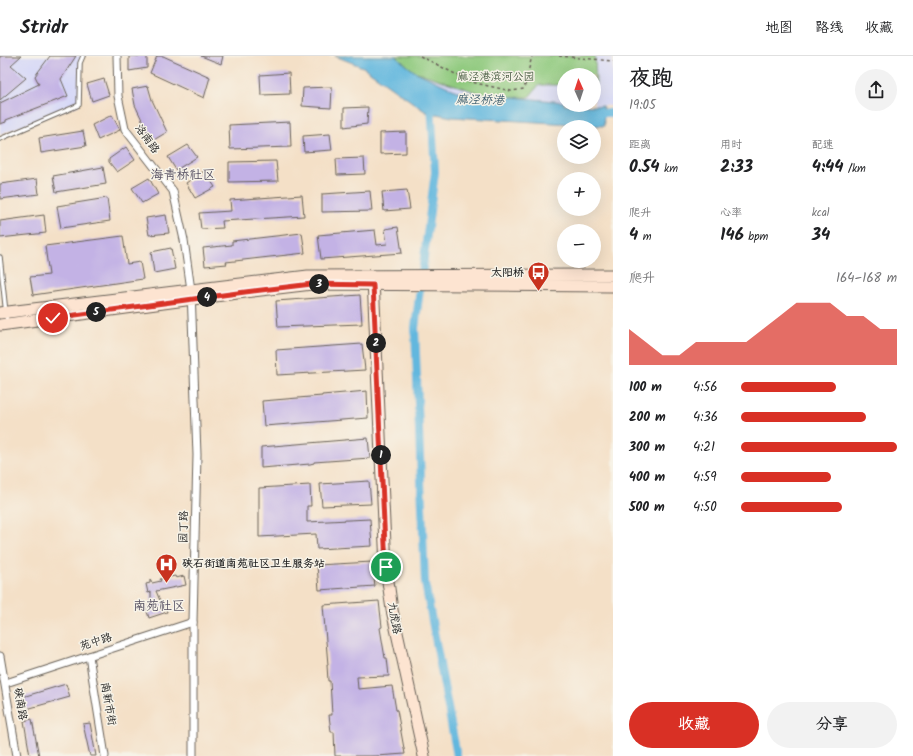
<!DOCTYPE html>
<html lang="zh">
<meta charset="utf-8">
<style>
:root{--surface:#fff;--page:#f2f2f2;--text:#202124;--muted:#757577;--line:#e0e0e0;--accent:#d93025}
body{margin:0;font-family:Kalam,"LXGW WenKai TC",sans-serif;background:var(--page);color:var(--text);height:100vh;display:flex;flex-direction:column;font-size:15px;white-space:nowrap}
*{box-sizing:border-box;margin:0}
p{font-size:13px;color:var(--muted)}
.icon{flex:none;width:22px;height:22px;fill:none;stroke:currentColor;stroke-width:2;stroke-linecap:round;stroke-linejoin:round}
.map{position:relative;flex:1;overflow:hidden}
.sheet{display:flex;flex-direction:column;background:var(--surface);width:300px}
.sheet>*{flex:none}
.needle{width:26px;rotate:357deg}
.fabs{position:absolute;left:557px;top:12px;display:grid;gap:8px}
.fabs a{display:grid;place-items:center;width:44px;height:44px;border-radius:50%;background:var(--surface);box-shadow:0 4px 16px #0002;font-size:20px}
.pin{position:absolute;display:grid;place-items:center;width:34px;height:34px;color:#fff;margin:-17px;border:2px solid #fff;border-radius:50%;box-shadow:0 1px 4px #0007}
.km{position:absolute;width:20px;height:20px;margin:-10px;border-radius:50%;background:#222;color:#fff;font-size:11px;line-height:20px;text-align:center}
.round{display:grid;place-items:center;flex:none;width:42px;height:42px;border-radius:21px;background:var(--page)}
.overview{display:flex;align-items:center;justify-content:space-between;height:68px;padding:0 16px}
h1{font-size:22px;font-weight:700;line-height:30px}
.figures{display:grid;grid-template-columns:repeat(3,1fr);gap:6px;height:68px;padding:4px 16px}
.figures div{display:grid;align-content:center}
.figures b{font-size:17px;font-weight:700}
.figures small{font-size:11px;font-weight:400}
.figures p{font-size:11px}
.chart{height:112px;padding:8px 16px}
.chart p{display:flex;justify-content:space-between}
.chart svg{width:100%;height:72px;margin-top:4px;fill:var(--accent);opacity:.7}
.button{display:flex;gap:8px;margin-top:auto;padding:8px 16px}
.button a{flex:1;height:46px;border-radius:24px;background:var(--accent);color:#fff;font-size:16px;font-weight:700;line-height:46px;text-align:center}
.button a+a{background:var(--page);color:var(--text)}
ul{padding:0 16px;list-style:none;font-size:13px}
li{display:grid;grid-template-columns:64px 48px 1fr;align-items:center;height:30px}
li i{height:10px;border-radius:5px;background:var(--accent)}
header{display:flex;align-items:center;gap:24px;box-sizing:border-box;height:56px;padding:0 20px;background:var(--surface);border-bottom:1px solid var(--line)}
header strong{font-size:19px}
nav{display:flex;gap:22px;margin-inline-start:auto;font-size:14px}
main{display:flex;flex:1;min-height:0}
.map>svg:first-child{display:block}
.built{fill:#d6d8f8}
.green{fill:#8ec97d;stroke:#55724c}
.water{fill:#62b7de;stroke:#3f6a7d}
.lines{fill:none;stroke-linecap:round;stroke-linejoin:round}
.canal{stroke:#62b7de;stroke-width:8}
.building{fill:#c3b2e5}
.lane-casing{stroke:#686158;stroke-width:5.5}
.street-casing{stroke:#686158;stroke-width:9}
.secondary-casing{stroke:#686158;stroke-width:13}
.path{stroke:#686158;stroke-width:1.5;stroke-dasharray:3 3;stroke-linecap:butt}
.lane{stroke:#fff;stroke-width:3.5}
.street{stroke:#fff;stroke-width:7}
.secondary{stroke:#fde4d1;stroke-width:11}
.route-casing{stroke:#fff;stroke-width:8}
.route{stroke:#d93025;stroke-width:5}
.labels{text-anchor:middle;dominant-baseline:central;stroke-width:3;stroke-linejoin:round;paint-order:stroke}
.park-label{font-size:11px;fill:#44593e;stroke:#f7f3e8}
.street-label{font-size:11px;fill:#1c1c1c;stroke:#f7f3e8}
.poi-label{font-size:11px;font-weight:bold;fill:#1c1c1c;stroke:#f7f3e8;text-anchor:end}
.water-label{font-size:12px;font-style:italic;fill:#385a6a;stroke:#f7f3e8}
.quarter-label{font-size:13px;fill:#565062;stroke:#f7f3e8}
</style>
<header>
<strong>Stridr</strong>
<nav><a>地图</a><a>路线</a><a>收藏</a></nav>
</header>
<main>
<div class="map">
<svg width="613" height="700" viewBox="0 0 613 700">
<rect width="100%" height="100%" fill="#f7f3e8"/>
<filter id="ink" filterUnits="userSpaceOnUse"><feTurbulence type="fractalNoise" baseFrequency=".025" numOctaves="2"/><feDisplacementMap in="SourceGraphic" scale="8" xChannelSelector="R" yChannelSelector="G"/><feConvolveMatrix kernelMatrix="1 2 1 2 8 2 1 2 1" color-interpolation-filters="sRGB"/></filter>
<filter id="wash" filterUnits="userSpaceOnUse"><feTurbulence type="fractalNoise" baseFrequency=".012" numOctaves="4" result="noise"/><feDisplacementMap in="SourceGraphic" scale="16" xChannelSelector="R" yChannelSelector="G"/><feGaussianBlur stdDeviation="0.9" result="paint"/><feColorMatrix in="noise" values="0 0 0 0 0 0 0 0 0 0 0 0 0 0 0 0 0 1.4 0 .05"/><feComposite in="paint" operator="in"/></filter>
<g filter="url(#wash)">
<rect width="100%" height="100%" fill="#f4e0c7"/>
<g class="built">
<polygon points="0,0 82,0 80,7 79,49 0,78"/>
<polygon points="364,0 613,0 613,50 574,49 594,49 594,19 564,19 564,49 430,44"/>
</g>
<polygon class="green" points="395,0 595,0 596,29 594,31 594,19 564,19 564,34 559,29 539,29 529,41 493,42 414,15"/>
<polygon class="water" points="335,0 395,0 414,15 459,36 564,46 564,49 603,50 604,70 452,61 426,56 363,11"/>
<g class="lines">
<g class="canal">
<polyline points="431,47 435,116 415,272 425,527 457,700"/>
<polyline points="593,57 613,57"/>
</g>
</g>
<g id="blocks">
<g class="building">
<polygon points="0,0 21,0 11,9 26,22 0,44"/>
<polygon points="50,0 76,0 61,23 68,40 6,64 6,66 0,68 0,47 39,28 35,20"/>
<polygon points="129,0 147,0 147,12 129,15"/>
<polygon points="157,0 163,0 210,21 204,42 150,17"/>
<polygon points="201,0 223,0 221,8"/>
<polygon points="289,17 290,38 261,39 260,19"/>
<polygon points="104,23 109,39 92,45 87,28"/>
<polygon points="148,30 152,44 167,76 152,85 135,49 132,33"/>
<polygon points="332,31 331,52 302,50 303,32"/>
<polygon points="368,51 367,68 344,71 344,52"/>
<polygon points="112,59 120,74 98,84 92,69"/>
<polygon points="290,66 291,91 230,93 229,69"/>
<polygon points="83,75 86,90 41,97 39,82"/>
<polygon points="406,76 406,97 380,98 380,77"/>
<polygon points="330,78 332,94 304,96 303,80"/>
<polygon points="188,89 197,101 176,114 168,101"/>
<polygon points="126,91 135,104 117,116 109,106 109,103"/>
<polygon points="364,102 365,118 337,119 336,103"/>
<polygon points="276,105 278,125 229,126 229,106"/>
<polygon points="103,111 106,128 56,136 53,120"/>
<polygon points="204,115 215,131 195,142 186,127"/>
<polygon points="149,122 158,138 142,147 132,132"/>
<polygon points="37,123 39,138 0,143 0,128"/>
<polygon points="407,134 410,153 384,155 382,136"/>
<polygon points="370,135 372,155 322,156 322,138"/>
<polygon points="302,139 304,160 222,165 223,172 201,173 199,157 231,155 230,144"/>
<polygon points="107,142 110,165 61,172 57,150"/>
<polygon points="44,159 46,177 0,182 0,165"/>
<polygon points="166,159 169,177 149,179 146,162"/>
<polygon points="398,171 402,197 321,203 318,179 375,174 377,189 387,188 385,173"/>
<polygon points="302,177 305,197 226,206 227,208 205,210 203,192 232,189 232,185"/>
<polygon points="123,180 127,208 140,206 143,223 33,239 30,221 49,219 45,190"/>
<polygon points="171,192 175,213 154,217 151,196"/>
<polygon points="360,239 362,268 278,271 276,245"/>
<polygon points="362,288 365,314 277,319 276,294"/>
<polygon points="367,335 368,362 264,370 262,345 322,340 322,339"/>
<polygon points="368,382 370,402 314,406 314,407 310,408 261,412 261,391"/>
<polygon points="369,425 371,448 322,450 320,428"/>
<polygon points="310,429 311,450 307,450 307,466 370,463 372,490 317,493 316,478 259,481 259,432"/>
<polygon points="372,506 375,530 319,534 317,509"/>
<polygon points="175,520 176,522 184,520 186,529 156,535 161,547 164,547 167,556 149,562 146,552 151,551 151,536 148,537 146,528 150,527 150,524 152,527 161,525 160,523"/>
<polygon points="379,545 382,571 380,572 385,602 387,602 389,620 357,621 358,633 392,630 396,654 397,654 405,698 376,700 335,700 334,676 331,676 329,659 332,659 330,625 328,625 327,609 328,609 323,549"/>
<polygon points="66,628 70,641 23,654 19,642"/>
<polygon points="32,663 39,700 30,700 24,665"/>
<polygon points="90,667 96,700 90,700 83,668"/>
</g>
</g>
</g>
<g filter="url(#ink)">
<use href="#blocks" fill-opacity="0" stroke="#686158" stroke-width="1"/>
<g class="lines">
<defs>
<g id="lane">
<polyline points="0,83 79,49 80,7 83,0"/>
<polyline points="0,201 7,267"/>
</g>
<g id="street">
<polyline points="117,0 118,40 125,73 173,135 184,184 191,234 197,399 193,566 193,700"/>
<polyline points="0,600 17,700"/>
<polyline points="89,600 105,700"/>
<polyline points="6,627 193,566"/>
</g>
<g id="secondary">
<polyline points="373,223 386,511 392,554 424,700"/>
<polyline points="0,257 308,220 613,219"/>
<polyline points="0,269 245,236 312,228 613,230"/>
</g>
</defs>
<use href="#lane" class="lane-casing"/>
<use href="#street" class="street-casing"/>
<use href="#secondary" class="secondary-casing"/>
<g class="path">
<polyline points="420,0 471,26 511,35 524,33 532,0"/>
<polyline points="559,0 613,5"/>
</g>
<use href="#lane" class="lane"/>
<use href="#street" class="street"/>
<use href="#secondary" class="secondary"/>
</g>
</g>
<g class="lines" filter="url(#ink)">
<defs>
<polyline id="route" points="53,262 245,236 312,228 373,229 386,511"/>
</defs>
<use href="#route" class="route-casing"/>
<use href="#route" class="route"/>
</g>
<defs>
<symbol id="bus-pin" viewBox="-11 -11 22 30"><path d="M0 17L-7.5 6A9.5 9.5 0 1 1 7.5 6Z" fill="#c8321e" stroke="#f7f3e8"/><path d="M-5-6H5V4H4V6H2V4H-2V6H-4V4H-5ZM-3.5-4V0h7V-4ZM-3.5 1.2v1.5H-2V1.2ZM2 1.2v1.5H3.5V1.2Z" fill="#fff"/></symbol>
<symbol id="hospital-pin" viewBox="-11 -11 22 30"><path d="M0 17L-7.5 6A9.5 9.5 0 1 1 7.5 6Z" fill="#c8321e" stroke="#f7f3e8"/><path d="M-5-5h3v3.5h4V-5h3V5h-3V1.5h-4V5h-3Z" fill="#fff"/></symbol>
</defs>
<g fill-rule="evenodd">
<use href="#bus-pin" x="526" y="204" width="25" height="34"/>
<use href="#hospital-pin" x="154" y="496" width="25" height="34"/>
</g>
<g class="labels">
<g class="park-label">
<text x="496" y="21">麻泾港滨河公园</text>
</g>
<g class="street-label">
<text transform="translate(147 83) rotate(54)">洛南路</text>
<text transform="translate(184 471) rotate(-89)">园丁路</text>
<text transform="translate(394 562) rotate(79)">九虎路</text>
<text transform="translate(96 586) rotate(-18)">苑中路</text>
<text transform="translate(20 648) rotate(81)">硖南路</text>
<text transform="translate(108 648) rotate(80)">南新市街</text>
</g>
<g class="poi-label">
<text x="524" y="217">太阳桥</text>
<text x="182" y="508" text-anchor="start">硖石街道南苑社区卫生服务站</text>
</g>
<g class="water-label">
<text transform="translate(480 44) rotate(1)">麻泾桥港</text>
</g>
<g class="quarter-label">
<text x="183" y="119">海青桥社区</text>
<text x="159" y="550">南苑社区</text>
</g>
</g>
</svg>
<div class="fabs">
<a><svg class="needle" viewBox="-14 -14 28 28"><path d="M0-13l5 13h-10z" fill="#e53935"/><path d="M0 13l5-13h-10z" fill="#757577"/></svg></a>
<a><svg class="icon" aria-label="layers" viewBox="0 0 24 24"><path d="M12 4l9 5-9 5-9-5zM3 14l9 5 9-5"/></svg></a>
<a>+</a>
<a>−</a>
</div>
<div class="pin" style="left:386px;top:511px;background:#1e9e55"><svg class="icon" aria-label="arrive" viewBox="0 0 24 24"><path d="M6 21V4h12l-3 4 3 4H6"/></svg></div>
<div class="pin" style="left:53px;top:262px;background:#d93025"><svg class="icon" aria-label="check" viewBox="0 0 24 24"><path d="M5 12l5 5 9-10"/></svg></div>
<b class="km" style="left:381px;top:399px">1</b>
<b class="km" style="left:376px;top:287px">2</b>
<b class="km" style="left:319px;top:228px">3</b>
<b class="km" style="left:207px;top:241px">4</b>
<b class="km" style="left:96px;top:256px">5</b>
</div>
<section class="sheet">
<div class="overview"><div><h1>夜跑</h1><p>19:05</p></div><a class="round"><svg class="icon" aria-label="share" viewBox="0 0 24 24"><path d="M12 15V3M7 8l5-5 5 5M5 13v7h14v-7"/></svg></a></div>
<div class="figures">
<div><p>距离</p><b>0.54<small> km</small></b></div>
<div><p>用时</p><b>2:33</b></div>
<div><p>配速</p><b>4:44<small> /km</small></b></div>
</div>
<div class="figures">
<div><p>爬升</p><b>4<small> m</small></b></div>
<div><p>心率</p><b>146<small> bpm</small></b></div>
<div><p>kcal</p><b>34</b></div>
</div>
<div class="chart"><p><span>爬升</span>164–168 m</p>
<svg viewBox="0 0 160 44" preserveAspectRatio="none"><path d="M0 44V22L10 30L20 38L30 38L40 30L50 30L60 30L70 30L80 22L90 14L100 6L110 6L120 6L130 14L140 14L150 22L160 22V44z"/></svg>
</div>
<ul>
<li><b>100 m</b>4:56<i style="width:61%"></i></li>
<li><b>200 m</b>4:36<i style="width:80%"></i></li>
<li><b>300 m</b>4:21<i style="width:100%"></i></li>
<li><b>400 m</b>4:59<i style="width:58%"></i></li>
<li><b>500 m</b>4:50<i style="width:65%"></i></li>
</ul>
<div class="button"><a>收藏</a><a>分享</a></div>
</section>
</main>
